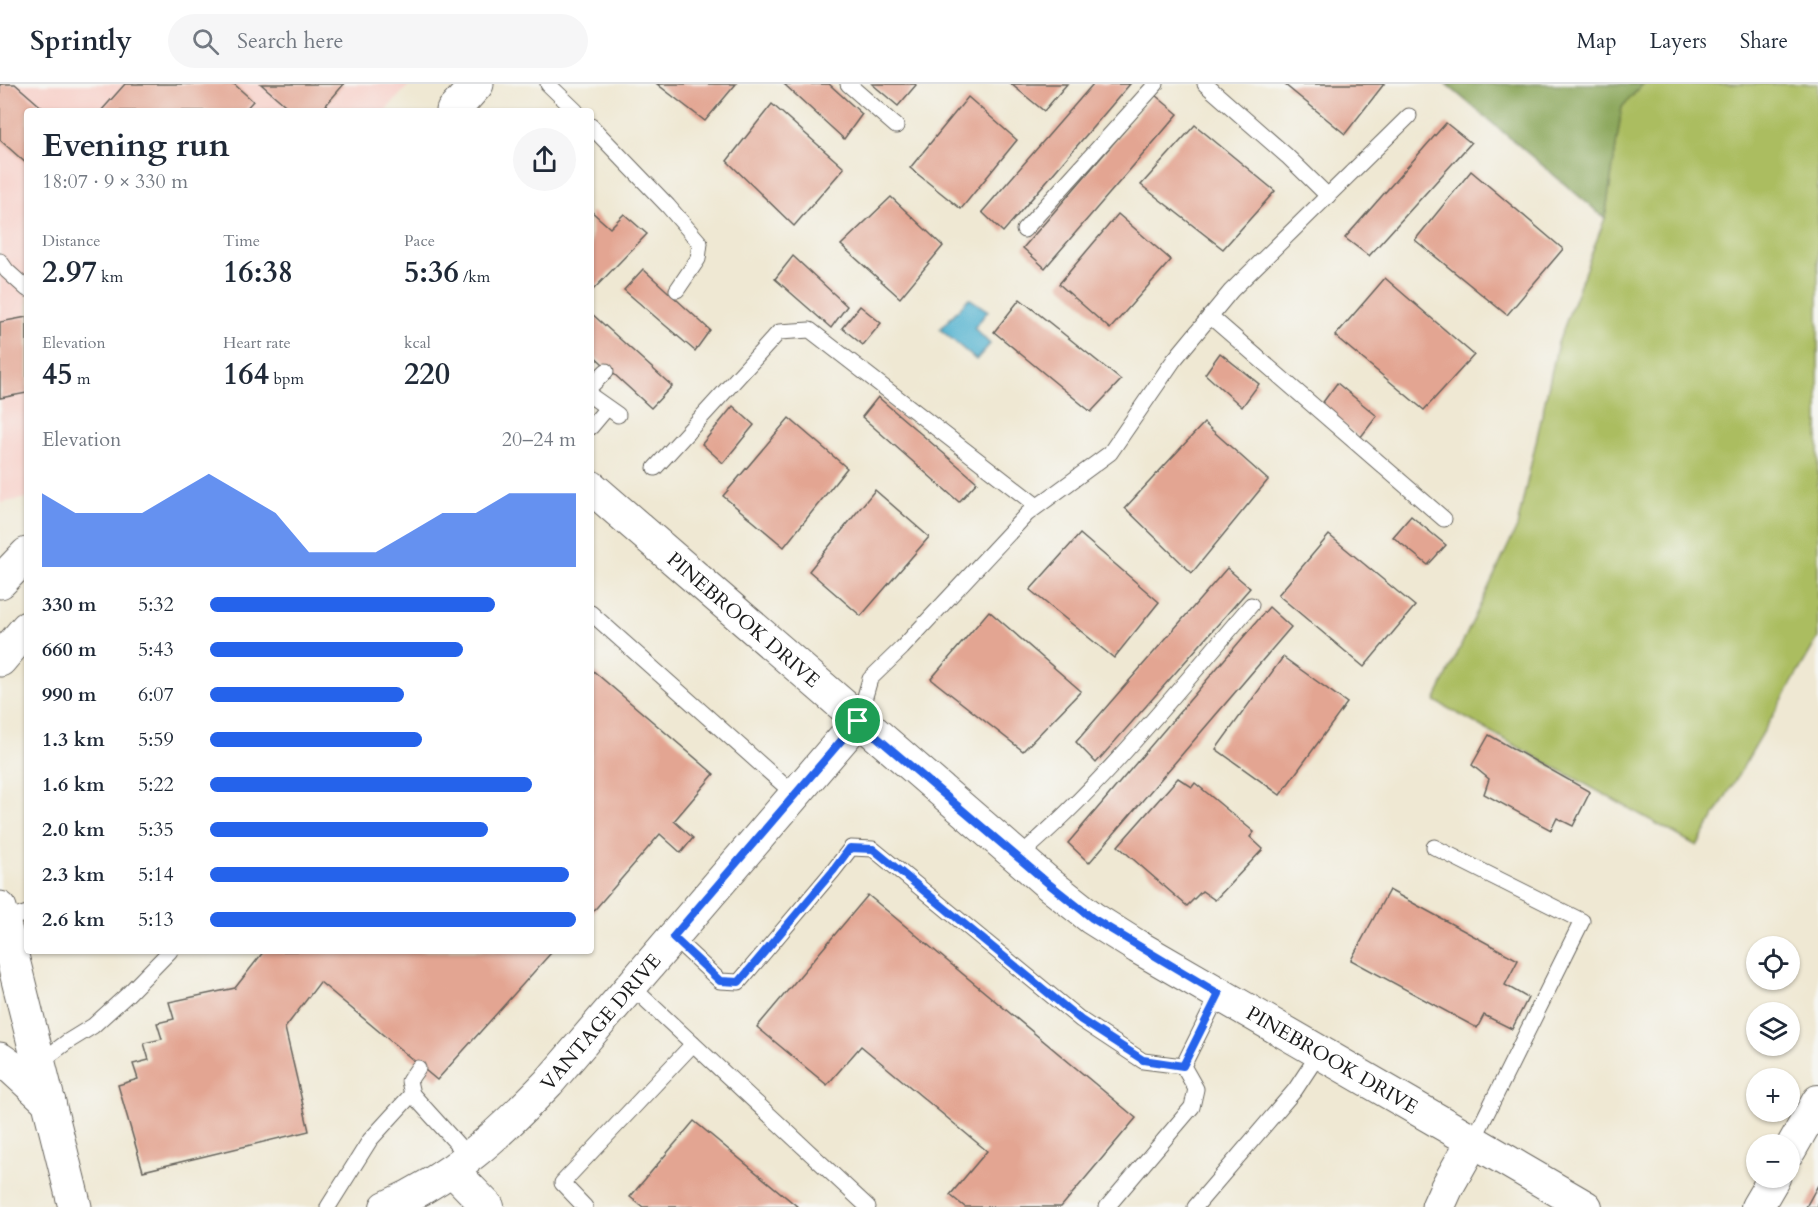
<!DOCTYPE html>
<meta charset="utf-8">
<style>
:root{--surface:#fff;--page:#f6f6f7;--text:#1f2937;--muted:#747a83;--line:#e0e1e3;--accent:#2563eb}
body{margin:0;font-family:Cardo,serif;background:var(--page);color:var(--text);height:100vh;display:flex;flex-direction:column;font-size:22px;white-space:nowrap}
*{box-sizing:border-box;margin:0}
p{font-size:20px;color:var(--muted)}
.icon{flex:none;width:33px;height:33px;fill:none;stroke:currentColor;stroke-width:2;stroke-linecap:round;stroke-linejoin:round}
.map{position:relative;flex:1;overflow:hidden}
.drawer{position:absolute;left:24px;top:24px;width:570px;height:846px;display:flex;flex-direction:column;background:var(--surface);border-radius:6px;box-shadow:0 2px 4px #0004}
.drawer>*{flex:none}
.controls{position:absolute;left:1746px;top:852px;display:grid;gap:12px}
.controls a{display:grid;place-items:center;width:54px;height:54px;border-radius:50%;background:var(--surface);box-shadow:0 2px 4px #0004;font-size:30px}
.pin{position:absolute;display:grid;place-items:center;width:51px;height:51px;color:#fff;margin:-26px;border:3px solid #fff;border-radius:50%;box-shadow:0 2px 6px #0007}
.round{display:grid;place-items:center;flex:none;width:63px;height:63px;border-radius:32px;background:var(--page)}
.headline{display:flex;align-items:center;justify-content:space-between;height:102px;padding:0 18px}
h1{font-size:33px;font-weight:600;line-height:45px}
.metrics{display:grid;grid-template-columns:repeat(3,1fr);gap:9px;height:102px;padding:6px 18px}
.metrics div{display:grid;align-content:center}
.metrics b{font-size:30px;font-weight:600}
.metrics small{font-size:16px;font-weight:400}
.metrics p{font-size:16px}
.chart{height:168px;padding:12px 18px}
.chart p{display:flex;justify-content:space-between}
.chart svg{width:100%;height:108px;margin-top:6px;fill:var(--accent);opacity:.7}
ul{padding:0 18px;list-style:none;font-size:20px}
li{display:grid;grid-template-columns:96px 72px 1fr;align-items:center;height:45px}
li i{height:15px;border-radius:8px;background:var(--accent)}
header{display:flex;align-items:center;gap:36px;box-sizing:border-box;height:84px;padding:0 30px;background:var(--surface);border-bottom:2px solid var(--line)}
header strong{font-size:28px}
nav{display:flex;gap:33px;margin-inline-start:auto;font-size:21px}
.search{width:420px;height:54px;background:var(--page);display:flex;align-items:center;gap:15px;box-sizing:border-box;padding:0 21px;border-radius:33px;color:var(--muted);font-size:22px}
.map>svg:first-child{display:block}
.built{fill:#f7d0c9}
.green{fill:#abbd61;stroke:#646c3e;stroke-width:1.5}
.forest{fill:#88a457;stroke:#52603a;stroke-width:1.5}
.water{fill:#50b1cf;stroke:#366676;stroke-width:1.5}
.building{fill:#e3a592}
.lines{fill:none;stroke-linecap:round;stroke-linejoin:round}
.service-casing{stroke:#66635c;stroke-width:17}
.minor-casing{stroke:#66635c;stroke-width:34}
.tertiary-casing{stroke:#66635c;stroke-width:35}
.secondary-casing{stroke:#66635c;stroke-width:35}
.service{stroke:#fff;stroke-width:15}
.minor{stroke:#fff;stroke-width:32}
.tertiary{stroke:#fff;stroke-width:33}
.secondary{stroke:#fff;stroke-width:33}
.route-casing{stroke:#fff;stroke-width:12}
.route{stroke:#2563eb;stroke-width:8}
.labels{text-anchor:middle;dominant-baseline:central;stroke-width:5;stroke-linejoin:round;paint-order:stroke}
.street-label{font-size:20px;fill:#1c1c1c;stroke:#f6f6f2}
</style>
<header>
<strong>Sprintly</strong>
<div class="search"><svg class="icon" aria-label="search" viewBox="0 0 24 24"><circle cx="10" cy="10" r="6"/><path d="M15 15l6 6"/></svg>Search here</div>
<nav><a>Map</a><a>Layers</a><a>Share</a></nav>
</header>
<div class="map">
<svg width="1818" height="1123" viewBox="0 0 1818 1123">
<rect width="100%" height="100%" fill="#f6f6f2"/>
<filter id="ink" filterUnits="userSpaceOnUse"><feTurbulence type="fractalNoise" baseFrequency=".0167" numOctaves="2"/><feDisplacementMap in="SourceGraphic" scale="12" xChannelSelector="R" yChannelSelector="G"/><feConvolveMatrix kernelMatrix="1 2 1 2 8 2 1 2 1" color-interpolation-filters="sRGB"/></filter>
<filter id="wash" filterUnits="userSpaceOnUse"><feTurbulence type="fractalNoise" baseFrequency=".008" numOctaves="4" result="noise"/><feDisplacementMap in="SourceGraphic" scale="24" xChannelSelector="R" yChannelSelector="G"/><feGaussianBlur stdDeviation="1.35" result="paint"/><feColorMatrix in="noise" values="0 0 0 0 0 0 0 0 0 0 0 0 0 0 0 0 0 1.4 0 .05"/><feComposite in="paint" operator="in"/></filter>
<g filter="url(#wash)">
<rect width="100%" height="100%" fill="#efe8d3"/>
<polygon class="built" points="0,0 410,0 385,27 27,27 27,414 0,419"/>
<polygon class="green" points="1643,0 1818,0 1818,554 1697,762 1435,617 1517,443 1558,259 1605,134 1622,23"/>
<polygon class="forest" points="1446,0 1643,0 1622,23 1605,134"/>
<polygon class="water" points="969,214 988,227 974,244 990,260 976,276 940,245"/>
<g id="blocks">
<g class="building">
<polygon points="0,0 15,0 46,27 27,27 27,80 0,56"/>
<polygon points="125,0 234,0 253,17 244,27 101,27"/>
<polygon points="261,0 344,0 321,27 292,27"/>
<polygon points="657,0 736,0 705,37"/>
<polygon points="784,0 829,0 862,30 844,55"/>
<polygon points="872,0 915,0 916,1 898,22"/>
<polygon points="1011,0 1067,0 1044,27"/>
<polygon points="1093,0 1130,0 1003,148 982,128"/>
<polygon points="1284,0 1384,0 1345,50"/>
<polygon points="1155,11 1178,30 1045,184 1023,164"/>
<polygon points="968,13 1017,56 961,125 910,84"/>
<polygon points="772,20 844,84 794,142 727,77"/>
<polygon points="1446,39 1471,59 1369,172 1345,154"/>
<polygon points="1195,41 1275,107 1223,165 1141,101"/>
<polygon points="1471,87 1563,165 1507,231 1415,156"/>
<polygon points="891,113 943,162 900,214 841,161"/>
<polygon points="591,127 610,144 624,130 647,150 591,208"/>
<polygon points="1118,130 1171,176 1110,245 1059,200"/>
<polygon points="793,172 847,222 831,244 775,195"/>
<polygon points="643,185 710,246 695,267 624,206"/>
<polygon points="1385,194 1474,271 1424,326 1335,252"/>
<polygon points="1020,215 1121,296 1091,328 994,248"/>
<polygon points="860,222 881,239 863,261 842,244"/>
<polygon points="591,229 672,302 651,324 591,269"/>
<polygon points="27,233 27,309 0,314 0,238"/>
<polygon points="1220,269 1259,300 1242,323 1205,290"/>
<polygon points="1337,299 1377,332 1360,354 1321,321"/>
<polygon points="878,313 977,398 959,418 862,333"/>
<polygon points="733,322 754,341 723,379 702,360"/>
<polygon points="789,334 847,384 784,463 723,412"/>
<polygon points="1204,339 1268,396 1192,489 1125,424"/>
<polygon points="875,406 929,453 861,532 809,487"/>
<polygon points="1411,432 1446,461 1428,481 1393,453"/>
<polygon points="1080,450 1159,518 1114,574 1030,506"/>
<polygon points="1329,451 1415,522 1364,583 1278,511"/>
<polygon points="1227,484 1250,504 1096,679 1076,658"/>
<polygon points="1269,523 1291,543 1089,779 1068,759"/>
<polygon points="989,527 1081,607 1023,667 931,595"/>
<polygon points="1283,573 1347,619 1280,711 1216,665"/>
<polygon points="591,585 714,690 674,737 693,754 681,769 660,750 591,830"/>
<polygon points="1489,651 1590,708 1573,742 1557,734 1551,746 1484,710 1489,695 1472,681"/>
<polygon points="1178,694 1192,703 1195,699 1254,748 1250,753 1263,765 1215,816 1202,807 1187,822 1118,762"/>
<polygon points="1389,806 1518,876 1505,901 1528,914 1512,945 1484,931 1477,944 1351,876"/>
<polygon points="868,811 1136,1034 1061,1123 965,1123 950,1111 987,1067 861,962 827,1001 757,943"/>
<polygon points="264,867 550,867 551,869 437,996 320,898 285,944 309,1047 143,1087 118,1001 138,995 133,980 149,976 144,959 162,955 157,939 174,935 169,918 235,904"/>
<polygon points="694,1037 798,1123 643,1123 630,1113"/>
<polygon points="1818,1101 1818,1123 1806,1123"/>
</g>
</g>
</g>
<g filter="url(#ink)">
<use href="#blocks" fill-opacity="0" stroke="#66635c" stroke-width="1.5"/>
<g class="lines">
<defs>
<g id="service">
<polyline points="548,0 576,27"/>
<polyline points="848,0 896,42"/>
<polyline points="1205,0 1287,72 1328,112"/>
<polyline points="591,42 668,122 700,159 698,175 677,206"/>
<polyline points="1024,146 1156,0"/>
<polyline points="0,177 7,187 27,205"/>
<polyline points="1210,232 1444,435"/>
<polyline points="591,302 606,287"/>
<polyline points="591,312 618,331"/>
<polyline points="591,343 607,324"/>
<polyline points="655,384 779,248 810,246 1037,422"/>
<polyline points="591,529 795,711"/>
<polyline points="858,637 870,595 902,564 1027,430 1110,369 1174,276 1231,207 1409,32"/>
<polyline points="1434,763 1582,837 1473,1057"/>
<path d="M1018,773C1103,701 1178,606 1251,521"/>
<polyline points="3,837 27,829"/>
<polyline points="673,853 720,897 739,898 833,787 851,764 873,765 1081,936 1143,977 1183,982"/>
<polyline points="631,902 868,1123"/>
<polyline points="39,979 67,958 93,942 127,911 170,867"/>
<polyline points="418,984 409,997 412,1010 469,1073"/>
<polyline points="328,1123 370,1056 412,1010"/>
<polyline points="585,1123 562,1099 693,960"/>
<polyline points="1107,1123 1192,1023 1196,1005 1183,982 1219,910"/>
<polyline points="1195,1123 1295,1006 1320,968"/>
</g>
<g id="minor">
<polyline points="1473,1057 1586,1123"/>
<polyline points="1790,1066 1818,1017"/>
<polyline points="453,1087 488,1123"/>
<path id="s1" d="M386,1123C453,1094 499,1050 549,998L858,637"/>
<polyline points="1757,1123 1774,1094"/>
</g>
<g id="tertiary">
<path id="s2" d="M591,403L1049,800L1092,834L1138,863L1473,1057L1447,1103L1438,1123"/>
</g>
<g id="secondary">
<polyline points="453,27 477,0"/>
<polyline points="0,498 27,470"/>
<polyline points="0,576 27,544"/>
<polyline points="0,824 75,1123"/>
<polyline points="0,975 10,982 49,1018"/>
</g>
</defs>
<use href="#service" class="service-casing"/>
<use href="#minor" class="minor-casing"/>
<use href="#tertiary" class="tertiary-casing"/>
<use href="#secondary" class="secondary-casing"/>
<use href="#service" class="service"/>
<use href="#minor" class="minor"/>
<use href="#tertiary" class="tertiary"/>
<use href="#secondary" class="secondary"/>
</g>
</g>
<g class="lines" filter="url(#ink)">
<defs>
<polygon id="route" points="858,637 1049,800 1092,834 1219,910 1183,982 1143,976 1081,936 873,765 850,764 833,787 739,898 720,897 673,853"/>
</defs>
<use href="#route" class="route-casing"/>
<use href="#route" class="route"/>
</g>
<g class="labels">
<g class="street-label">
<text stroke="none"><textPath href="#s2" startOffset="202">PINEBROOK DRIVE</textPath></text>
<text stroke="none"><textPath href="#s1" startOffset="286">VANTAGE DRIVE</textPath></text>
<text stroke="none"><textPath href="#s2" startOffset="940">PINEBROOK DRIVE</textPath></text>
</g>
</g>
</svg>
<div class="controls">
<a><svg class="icon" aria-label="locate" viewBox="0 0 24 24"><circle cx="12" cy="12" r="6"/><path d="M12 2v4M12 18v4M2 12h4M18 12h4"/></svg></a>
<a><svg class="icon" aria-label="layers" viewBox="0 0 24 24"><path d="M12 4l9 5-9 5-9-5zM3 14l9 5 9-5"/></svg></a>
<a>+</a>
<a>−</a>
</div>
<div class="pin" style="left:858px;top:637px;background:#1e9e55"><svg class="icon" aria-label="arrive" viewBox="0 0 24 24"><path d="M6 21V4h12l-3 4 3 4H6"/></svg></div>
<section class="drawer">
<div class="headline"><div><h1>Evening run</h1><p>18:07 · 9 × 330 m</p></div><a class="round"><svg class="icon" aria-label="share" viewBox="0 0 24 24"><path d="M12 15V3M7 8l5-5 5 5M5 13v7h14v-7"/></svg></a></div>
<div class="metrics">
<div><p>Distance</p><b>2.97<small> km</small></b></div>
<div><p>Time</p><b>16:38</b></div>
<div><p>Pace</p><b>5:36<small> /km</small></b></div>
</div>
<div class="metrics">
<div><p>Elevation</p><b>45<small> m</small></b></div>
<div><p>Heart rate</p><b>164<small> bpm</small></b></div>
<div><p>kcal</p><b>220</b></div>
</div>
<div class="chart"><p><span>Elevation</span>20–24 m</p>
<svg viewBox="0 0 160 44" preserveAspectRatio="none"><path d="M0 44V14L10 22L20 22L30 22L40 14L50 6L60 14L70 22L80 38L90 38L100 38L110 30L120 22L130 22L140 14L150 14L160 14V44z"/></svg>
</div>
<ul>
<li><b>330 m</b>5:32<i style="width:78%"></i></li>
<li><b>660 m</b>5:43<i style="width:69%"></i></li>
<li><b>990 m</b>6:07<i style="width:53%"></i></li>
<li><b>1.3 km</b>5:59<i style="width:58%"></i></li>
<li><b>1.6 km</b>5:22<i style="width:88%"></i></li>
<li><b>2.0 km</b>5:35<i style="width:76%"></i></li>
<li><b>2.3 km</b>5:14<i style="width:98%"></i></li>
<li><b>2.6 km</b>5:13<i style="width:100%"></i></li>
</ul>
</section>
</div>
